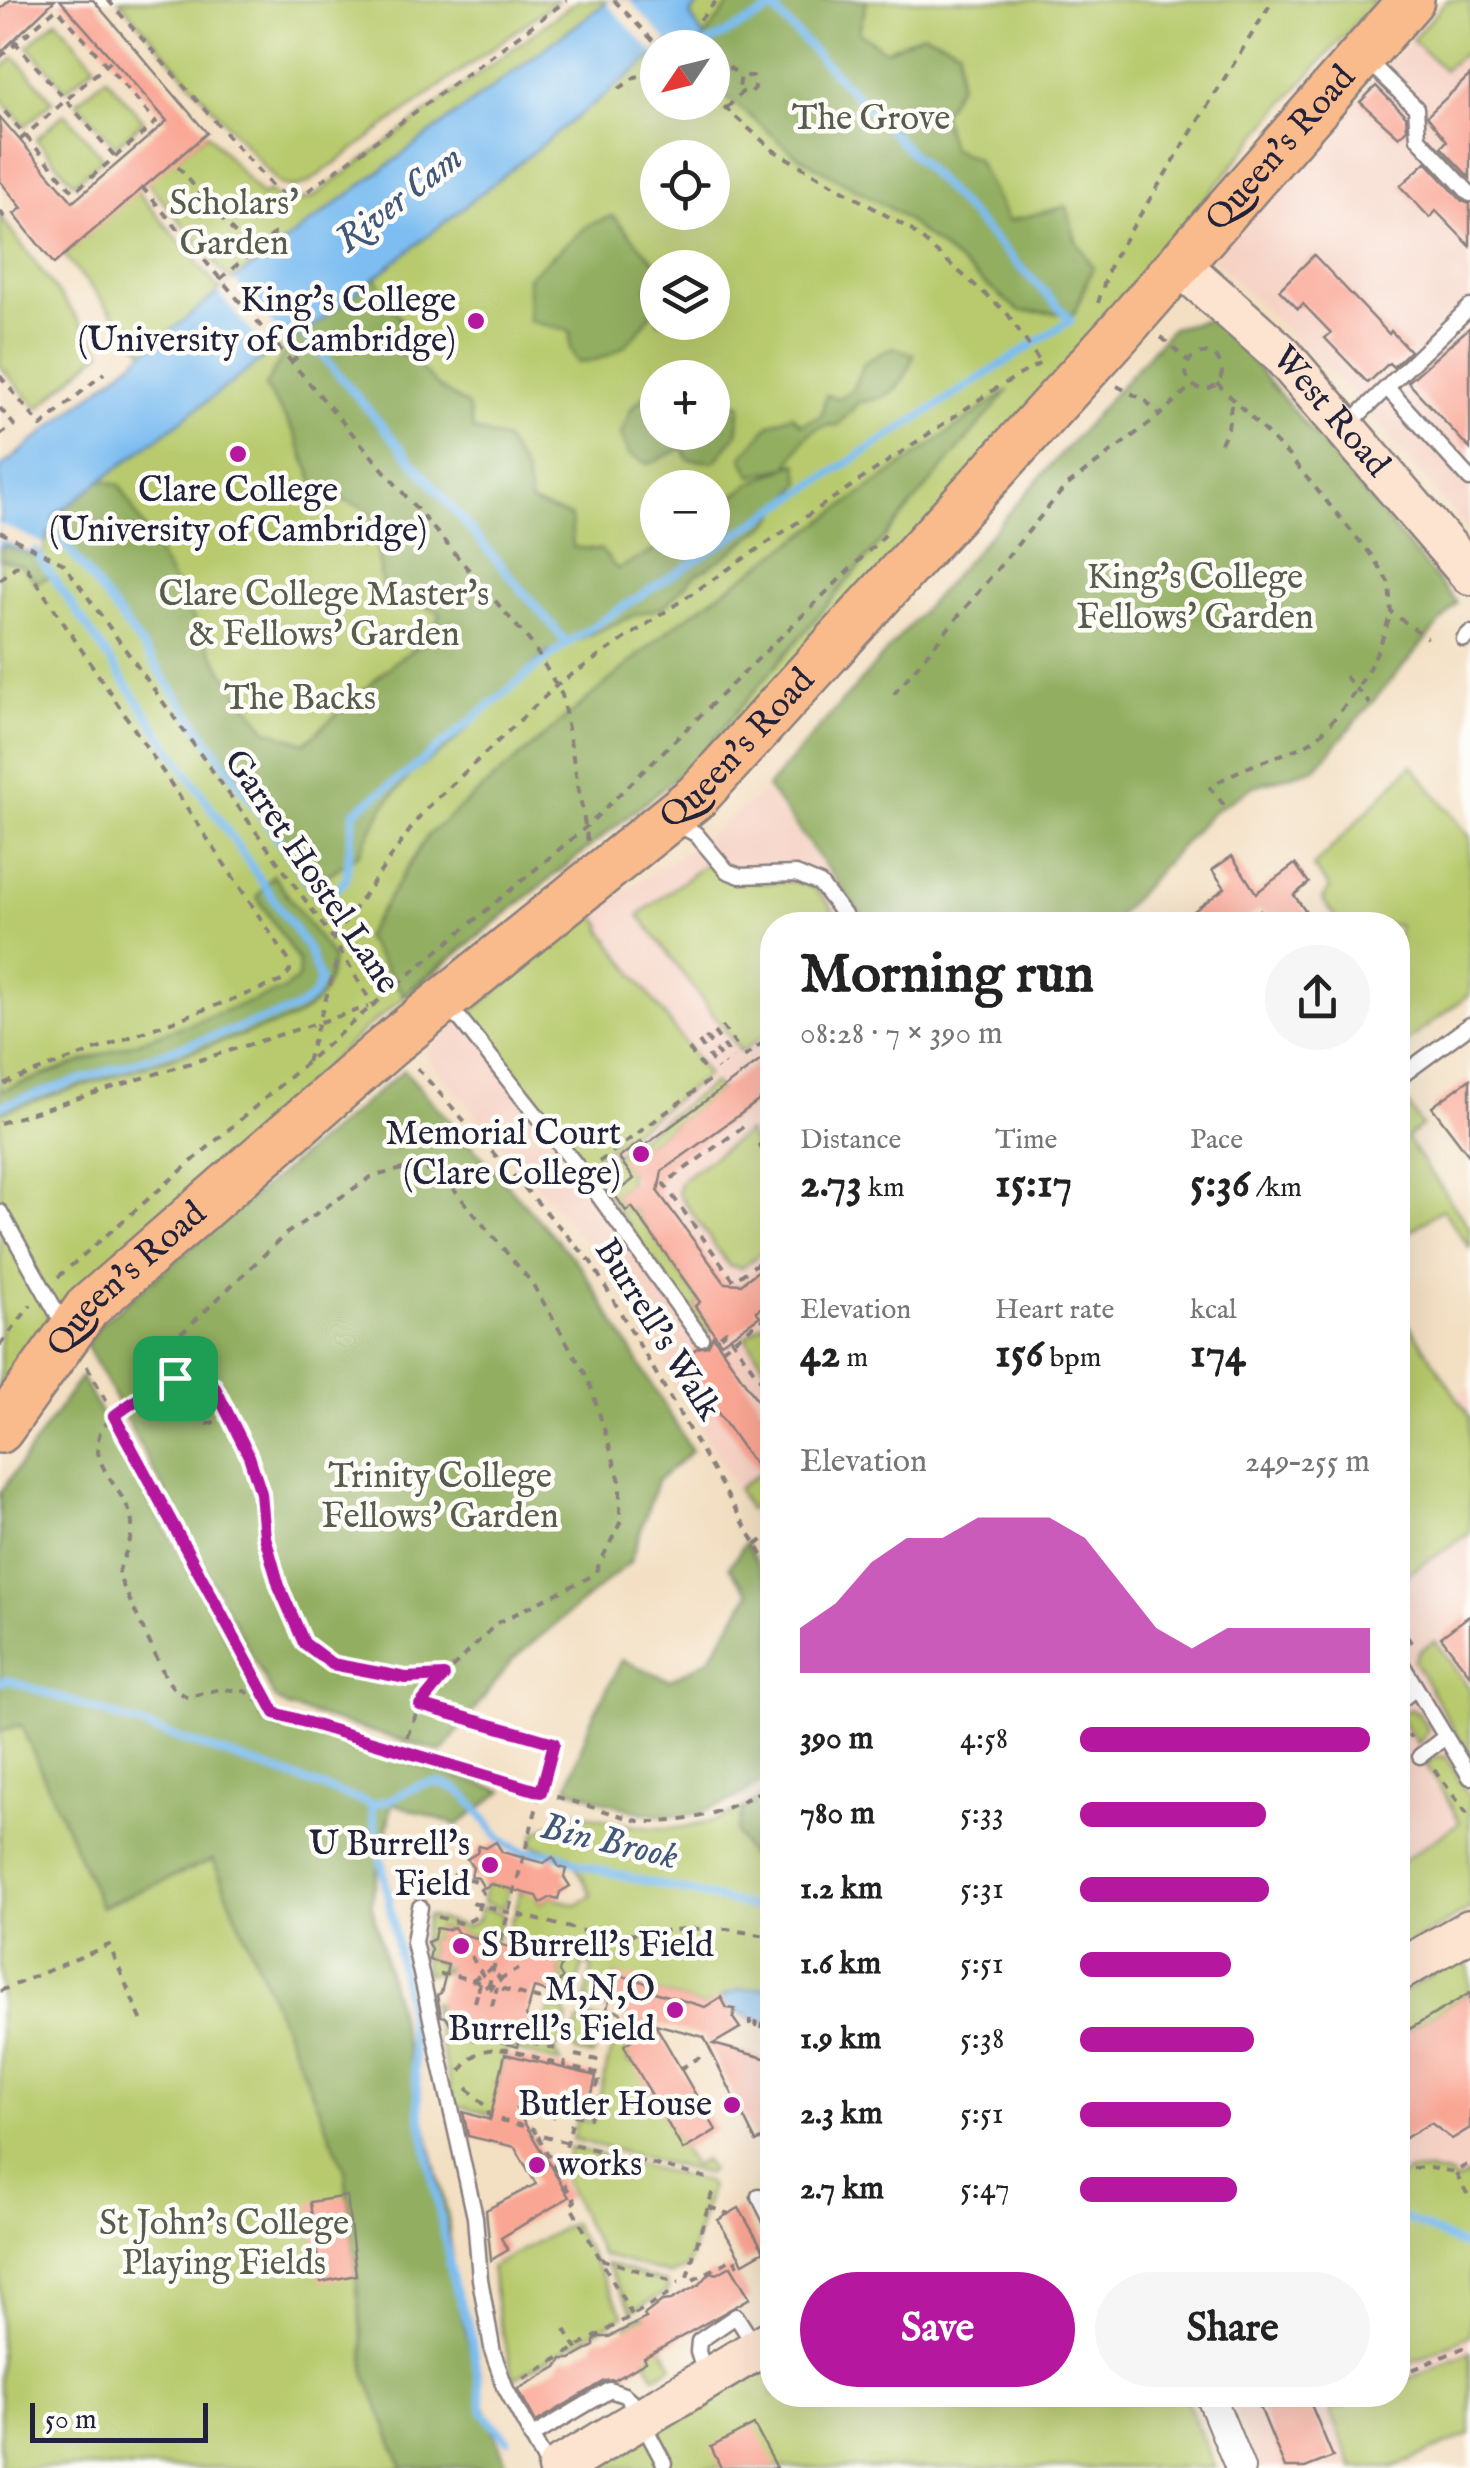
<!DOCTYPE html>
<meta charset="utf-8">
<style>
:root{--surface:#fff;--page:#f6f6f6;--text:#222;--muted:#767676;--accent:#b5179e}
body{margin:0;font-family:"IM FELL English",serif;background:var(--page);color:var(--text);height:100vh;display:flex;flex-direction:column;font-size:38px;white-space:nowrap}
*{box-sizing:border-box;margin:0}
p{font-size:32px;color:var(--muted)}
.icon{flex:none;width:55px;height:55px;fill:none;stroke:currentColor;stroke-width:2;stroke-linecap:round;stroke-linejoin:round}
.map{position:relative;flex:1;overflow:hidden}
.drawer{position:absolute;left:760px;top:912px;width:650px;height:1495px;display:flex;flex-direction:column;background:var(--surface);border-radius:40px;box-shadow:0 10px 40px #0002}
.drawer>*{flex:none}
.needle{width:65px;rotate:235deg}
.buttons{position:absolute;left:640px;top:30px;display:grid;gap:20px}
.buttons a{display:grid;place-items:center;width:90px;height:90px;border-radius:50%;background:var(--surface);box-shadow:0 10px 40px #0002;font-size:50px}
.scale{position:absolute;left:30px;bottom:25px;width:178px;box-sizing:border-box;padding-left:10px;border:5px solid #22223b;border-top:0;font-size:28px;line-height:35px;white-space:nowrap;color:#22223b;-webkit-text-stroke:8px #fdfcf7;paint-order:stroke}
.pin{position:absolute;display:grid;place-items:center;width:85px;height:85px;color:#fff;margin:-42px;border-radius:20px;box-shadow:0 5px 15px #0006}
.round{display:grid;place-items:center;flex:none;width:105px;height:105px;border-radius:52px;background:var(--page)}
.summary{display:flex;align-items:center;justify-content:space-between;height:170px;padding:0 40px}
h1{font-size:55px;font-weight:700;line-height:75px}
.figures{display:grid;grid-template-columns:repeat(3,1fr);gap:15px;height:170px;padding:10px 40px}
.figures div{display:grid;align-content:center}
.figures b{font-size:42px;font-weight:700}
.figures small{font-size:28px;font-weight:400}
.figures p{font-size:28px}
.chart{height:280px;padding:20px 40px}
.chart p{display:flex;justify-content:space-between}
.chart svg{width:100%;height:180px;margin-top:10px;fill:var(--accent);opacity:.7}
.primary-button{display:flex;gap:20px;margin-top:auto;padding:20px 40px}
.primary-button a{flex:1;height:115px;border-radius:60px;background:var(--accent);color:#fff;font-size:40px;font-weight:700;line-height:115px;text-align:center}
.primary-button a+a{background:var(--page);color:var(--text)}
ul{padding:0 40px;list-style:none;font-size:32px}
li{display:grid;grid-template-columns:160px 120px 1fr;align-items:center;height:75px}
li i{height:25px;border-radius:12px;background:var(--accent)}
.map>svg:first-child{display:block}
.built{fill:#f6d2c4}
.green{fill:#b8ca6d;stroke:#6d7654;stroke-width:2.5;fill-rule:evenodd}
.forest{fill:#92ae60;stroke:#5a684e;stroke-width:2.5}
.water{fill:#7dbdf1;stroke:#507096;stroke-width:2.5}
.pier{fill:#f3dfc2}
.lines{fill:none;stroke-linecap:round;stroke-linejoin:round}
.stream{stroke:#7dbdf1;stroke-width:8}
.building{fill:#faa694}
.lane-casing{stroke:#8a807e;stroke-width:19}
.street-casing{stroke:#8a807e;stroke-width:32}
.secondary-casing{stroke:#8a807e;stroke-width:45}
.primary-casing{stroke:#8a807e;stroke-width:50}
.path{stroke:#8a807e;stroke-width:4;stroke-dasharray:8 8;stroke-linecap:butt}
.lane{stroke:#fff;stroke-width:14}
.street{stroke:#fff;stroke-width:28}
.secondary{stroke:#fde4d1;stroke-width:40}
.primary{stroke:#fabb8c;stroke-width:45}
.route-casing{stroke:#fff;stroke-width:20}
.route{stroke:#b5179e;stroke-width:12}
.poi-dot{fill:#b5179e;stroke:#fdfcf7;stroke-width:4}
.labels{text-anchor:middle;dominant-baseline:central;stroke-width:9;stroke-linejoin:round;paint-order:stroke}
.park-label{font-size:35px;fill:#565d4c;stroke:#fdfcf7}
.street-label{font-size:35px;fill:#22223b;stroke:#fdfcf7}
.poi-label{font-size:35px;fill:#22223b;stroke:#fdfcf7;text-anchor:end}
.water-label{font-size:38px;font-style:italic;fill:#42587b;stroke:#fdfcf7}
</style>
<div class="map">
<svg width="1470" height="2468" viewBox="0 0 1470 2468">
<rect width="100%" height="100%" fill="#fdfcf7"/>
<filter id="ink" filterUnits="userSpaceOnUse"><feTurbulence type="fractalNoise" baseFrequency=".01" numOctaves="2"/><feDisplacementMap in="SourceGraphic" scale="20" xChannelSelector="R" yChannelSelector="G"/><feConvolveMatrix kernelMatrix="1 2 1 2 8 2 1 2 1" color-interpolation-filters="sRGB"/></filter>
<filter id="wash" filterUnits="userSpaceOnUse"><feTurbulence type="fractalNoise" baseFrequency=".0048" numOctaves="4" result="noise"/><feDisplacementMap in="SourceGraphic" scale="40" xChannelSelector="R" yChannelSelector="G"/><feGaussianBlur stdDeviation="2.25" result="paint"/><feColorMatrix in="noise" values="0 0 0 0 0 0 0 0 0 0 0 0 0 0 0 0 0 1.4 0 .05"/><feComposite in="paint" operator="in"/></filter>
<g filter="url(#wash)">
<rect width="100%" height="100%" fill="#f3dfc2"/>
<g class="built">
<polygon points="1447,0 1470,0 1470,531 1357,398 1212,258"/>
<polygon points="766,791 864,925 772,925 772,1554 669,1369 597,1255 423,1053 593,913 700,841"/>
<polygon points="1398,1308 1456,1396 1470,1386 1470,1909 1398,1951"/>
<polygon points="1470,1952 1470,2435 1391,2468 1259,2468 1230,2395 1398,2395 1398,1995"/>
</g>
<g class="green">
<polygon points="119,0 558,0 308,183 294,188 279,184"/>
<polygon points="578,0 603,0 606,3 234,280 225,275 147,182 207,133 262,196 268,191 285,202 312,198"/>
<path d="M702,0H1376L1280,108L1033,408L767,701L363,1031L236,1153L0,1394V549L40,558L55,515L287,341L304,334L657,52L658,102H712V48L700,47L704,38L690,15ZM658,158H712V212H658ZM658,268H712V322H658ZM658,378H712V432H658ZM658,488H712V542H658Z"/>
<polygon points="1447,0 1470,0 1470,48 1444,70 1412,40"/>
<polygon points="57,20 95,65 66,90 28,46"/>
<polygon points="15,57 53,101 25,126 0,98 0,70"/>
<polygon points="106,77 144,121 115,146 77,102"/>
<polygon points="65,113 103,158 74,183 36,139"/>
<polygon points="137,191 221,291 145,352 64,255"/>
<polygon points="0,216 102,351 38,409 0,366"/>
<polygon points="1412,765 1470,837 1470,994 1398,1048 1398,925 1341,925 1322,899 1330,888 1313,867"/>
<path d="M708,862C749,904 787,864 819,893C828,902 836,914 843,925H772V1029L741,1052L639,915Z"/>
<polygon points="593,913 603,926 601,929 708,1075 587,1165 467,1015"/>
<polygon points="714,1083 720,1091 644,1146 641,1142 620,1158 629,1172 628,1184 614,1194 626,1211 632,1207 700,1302 695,1307 712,1330 706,1335 590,1172"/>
<polygon points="1398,1099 1408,1105 1422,1126 1406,1138 1470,1228 1470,1248 1442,1209 1398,1240"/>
<polygon points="747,1132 761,1157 759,1187 772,1210 772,1244 742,1268 729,1266 678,1193 680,1181"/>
<polygon points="772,1317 772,1376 745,1337"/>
<polygon points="1410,1326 1470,1417 1470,1533 1398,1581 1398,1334"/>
<polygon points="772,1463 772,1493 749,1510 738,1489"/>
<polygon points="1435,1641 1470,1690 1470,1757 1414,1661 1419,1651"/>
<polygon points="0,1689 223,1758 390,1819 371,1903 448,2218 453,2272 480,2400 506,2463 497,2468 0,2468"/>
<polygon points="1409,1709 1418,1712 1429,1731 1418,1744 1398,1716"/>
<polygon points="1438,1756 1446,1757 1470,1799 1470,1909 1398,1951 1398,1864 1460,1822 1426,1764"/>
<path d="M772,1792V1990H738L705,2007L648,1990L616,1974L613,1984L606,1989L610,1996L607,2009L592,2008L586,1998L592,1968L589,1963L582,1966L576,1996L564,2001L553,1997L557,1983L563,1979L559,1972L562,1961L551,1958L547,1952L541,1955L504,1946L512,1917L515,1916L519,1892L535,1893L541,1903L551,1897L577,1905L592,1895L570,1856L532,1845L535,1833L574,1812C655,1835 699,1838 772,1792Z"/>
<polygon points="494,1882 509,1889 504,1909 483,1903 484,1888"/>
<polygon points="481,1908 503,1914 495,1943 458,1933 454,1927 447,1930 437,1928 434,1939 427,1942 431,1949 428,1959 439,1963 443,1969 449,1966 448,1972 426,1974 421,1945 427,1916 466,1927 478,1920"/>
<polygon points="1456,1960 1469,1966 1470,1993 1398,2036 1398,1995"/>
<polygon points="431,2002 438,2003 435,2014 446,2017 474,2040 481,2036 491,2039 494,2030 521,2037 520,2041 556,2051 561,2063 507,2048 497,2089 507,2119 454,2105"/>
<polygon points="550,2008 563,2010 568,2019 563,2041 557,2047 541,2043"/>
<polygon points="588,2017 602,2021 593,2056 576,2052 573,2045 578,2022"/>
<polygon points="614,2037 630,2041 625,2045 630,2055 628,2062 636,2064 692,2166 704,2160 711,2169 708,2174 572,2139 577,2119 593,2122"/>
<polygon points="570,2147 707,2182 710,2187 688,2266 671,2275 601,2255 563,2178"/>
<polygon points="1429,2171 1450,2176 1456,2182 1470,2174 1470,2335 1398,2368 1398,2178 1408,2172"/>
<polygon points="572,2223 624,2315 514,2379 498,2317 491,2267"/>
<polygon points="606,2264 667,2283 668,2291 632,2311"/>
<polygon points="644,2315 673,2366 655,2376 626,2325"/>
<polygon points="1470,2352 1470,2435 1391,2468 1353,2468 1330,2412 1369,2395 1398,2395 1398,2383"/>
<polygon points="772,2364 772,2395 1184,2395 1215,2468 595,2468"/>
</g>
<g class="forest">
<polygon points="733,0 867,0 859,32 885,51 923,33 959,48 959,84 942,114 951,148 976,159 1008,221 1067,206 1076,241 1093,267 1074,314 1019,311 896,212 796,155 713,85 712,48 700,48 704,38"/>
<path d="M613,216L656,263L647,288L654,310C631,343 619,358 578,363L570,349V331L529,321L528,277L588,225Z"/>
<path d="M376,276L386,299L410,333L398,353L410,358L440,388L468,406L473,430L505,440L525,472L531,503L571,517L573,547L601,550L617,569L669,543L712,542L713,512L751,483L787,467L751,476L742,457L770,424L792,415L801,424L821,416L826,395L837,398L851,391L865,362L893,347L914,354C904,385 894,399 859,402L838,425C807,424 803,442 788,466L797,463L801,483L770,522L726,556L694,576L664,607L635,615L545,654L446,749L413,772L384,806L359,854L322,879L309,881L71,551L63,509L100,480L120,485L222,670L267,730L305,743L397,660L429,640L441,613L382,588L374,523L367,509L317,490L295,434L265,386L292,339L304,334Z"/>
<polygon points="1215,318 1457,603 1316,768 1254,786 1211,813 1115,919 1115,925 869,925 767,787 1172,328"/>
<polygon points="681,369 713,369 727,385 730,400 741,405 737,434 715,462 688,459 683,448 648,464 629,454 621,435 631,409 657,384 658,432 712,432 712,378 667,377"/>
<polygon points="1009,390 691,766 404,995 364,937 428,835 671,628"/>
<polygon points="5,545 40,558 53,576 36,582 20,565 0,559 0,549"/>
<path d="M273,875L333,958C327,992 322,1001 293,1019L0,1112V1091L283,990L298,979L299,962L257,897Z"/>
<polygon points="404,1070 581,1267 692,1451 657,1481 630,1562 512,1660 442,1752 287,1707 275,1699 86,1344 100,1324"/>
<polygon points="81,1377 263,1705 260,1715 266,1724 276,1727 284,1724 503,1791 457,1825 392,1803 371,1903 448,2218 454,2285 483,2401 506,2463 497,2468 402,2468 366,2375 345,2170 213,1860 101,1907 21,1725 0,1731 0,1493"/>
<path d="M746,1542L772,1592V1777C745,1793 713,1813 680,1816C643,1819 602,1799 567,1788L591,1720L622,1660L670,1680L709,1659L750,1593L729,1567Z"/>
<polygon points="772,1792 772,1895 736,1833 743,1810"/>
</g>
<g class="water">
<polygon points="610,0 702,0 690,15 704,38 700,47 673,47 668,42 658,48 655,55 304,334 287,341 55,515 40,558 5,545 0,549 0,468 234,280"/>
<polygon points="761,1988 772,1990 772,2025 727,2008 721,1997 738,1990"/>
</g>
<g class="pier">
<polygon points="610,0 629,0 668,42 658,48 655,55 606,3"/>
<polygon points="234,280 287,341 271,354 218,293"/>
<polygon points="0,524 45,544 40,557 0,539"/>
</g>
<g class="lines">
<g class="stream">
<polyline points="773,9 791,0"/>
<polyline points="304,334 567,643"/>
<polyline points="52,527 141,645 322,901 346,880 354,812 409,772 545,660"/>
<polyline points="546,660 567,643 1071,320 773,9 701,47"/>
<polyline points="0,1106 294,1010 313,997 320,981 308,949 35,551"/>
<path d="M0,1682L8,1680L371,1804C395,1804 414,1781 436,1783C475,1786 481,1827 510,1846C528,1857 538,1849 555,1854C564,1856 574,1862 583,1866L772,1912"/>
<polyline points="371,1804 406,1996 419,2108 454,2285 470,2329 483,2412 508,2440"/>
<polyline points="1398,2215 1470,2249"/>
</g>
</g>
<g id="blocks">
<g class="building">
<polygon points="10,0 55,0 0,53 0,9"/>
<polygon points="60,0 93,0 207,133 54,264 14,214 22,208 0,181 0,117 73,202 167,121"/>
<polygon points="1470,75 1470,178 1441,147 1447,141 1427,116"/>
<polygon points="1376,86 1406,116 1407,129 1399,137 1360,102"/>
<polygon points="1426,162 1462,201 1470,204 1470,246 1436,211 1430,218 1400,186"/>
<polygon points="1314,255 1389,334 1391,331 1410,351 1393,367 1389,363 1368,383 1325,338 1331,333 1303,304 1298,309 1279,290"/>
<polygon points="1470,327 1470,449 1408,382"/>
<polygon points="1232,856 1256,893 1295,864 1309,883 1294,895 1315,925 1272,925 1260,910 1239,925 1175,925 1225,888 1212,870"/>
<polygon points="772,1052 772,1091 662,1171 658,1192 725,1283 741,1284 772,1260 772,1300 756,1311 760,1316 721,1343 695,1306 700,1302 632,1207 626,1211 614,1194 634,1179 619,1158 641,1141 644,1146"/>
<polygon points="1470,1079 1470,1157 1432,1107"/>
<polygon points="713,1336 772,1422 772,1463 760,1473 681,1360 697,1348 708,1346"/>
<polygon points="1470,1615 1470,1675 1441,1637"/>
<polygon points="496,1842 502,1852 536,1861 544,1863 553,1857 559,1867 566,1869 564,1877 570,1886 560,1892 558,1899 551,1897 541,1903 537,1896 491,1884 484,1888 478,1878 471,1876 473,1868 467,1859 477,1853 479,1846 486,1848"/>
<polygon points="454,1927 458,1933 541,1956 548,1952 551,1958 562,1962 559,1972 563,1979 557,1983 554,1994 534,1988 526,2016 530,2022 523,2026 518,2047 481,2036 474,2040 470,2034 453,2029 446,2017 441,2016 437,1995 441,1993 448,1965 429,1960 431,1949 427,1942 434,1939 436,1928 447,1930"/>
<polygon points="616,1974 629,1978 634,1975 637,1980 649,1984 648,1990 705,2007 721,1997 727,2008 735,2009 733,2018 740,2028 713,2044 772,2060 772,2133 756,2142 704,2037 655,2024 716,2130 683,2150 630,2057 624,2045 634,2038 620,2012 607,2009 610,1996 606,1989 613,1984"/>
<polygon points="1470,1993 1470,2128 1452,2139 1431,2123 1398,2142 1398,2036"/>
<polygon points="505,2054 596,2076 590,2102 561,2095 554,2117 516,2109 569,2197 501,2238 508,2250 491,2260 486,2210 536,2184 515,2147 468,2136 463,2112 490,2120"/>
<polygon points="347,2196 356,2275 321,2282 310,2202"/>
<polygon points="739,2208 764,2251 743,2263 718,2220"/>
<polygon points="731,2266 750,2298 644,2358 646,2362 615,2380 605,2381 536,2422 518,2389 557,2367 562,2359 571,2359 594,2346 594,2341 599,2337 609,2337 646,2318 644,2315 662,2301 671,2300 700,2284 711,2272 717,2274"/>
<polygon points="1255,2395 1307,2395 1333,2457 1305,2468 1285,2468"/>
<polygon points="754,2425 777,2468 721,2468 711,2447"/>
</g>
</g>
</g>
<g filter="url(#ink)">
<use href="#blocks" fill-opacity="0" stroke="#8a807e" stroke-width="2.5"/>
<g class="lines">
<defs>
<g id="lane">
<polyline points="1366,59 1416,108 1418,138 1470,194"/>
<polyline points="1388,389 1470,479"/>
<polyline points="1348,425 1470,307"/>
<polyline points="1464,639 1470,633"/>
<polyline points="675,823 696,834 727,871 740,876 796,874 820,884 852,925"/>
<polyline points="443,1010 461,1020 583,1174 701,1338"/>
<polyline points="1398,1078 1470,1025"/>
<polyline points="0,1212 66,1329"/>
<polyline points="1398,1658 1470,1777"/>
<polyline points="1398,1702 1416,1688"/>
<polyline points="1420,1756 1445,1737"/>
<polyline points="420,1907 414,1942 475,2217 480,2279 493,2353 506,2389 549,2468"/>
<polyline points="759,2196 772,2222"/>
<polyline points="705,2373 698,2352 699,2341 736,2316 755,2346"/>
<polyline points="531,2437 610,2390 624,2395 631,2401 664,2463"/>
</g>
<polyline id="street" points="1210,2395 1240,2468"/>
<g id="secondary">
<path id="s1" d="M1179,264L1282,355L1470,574"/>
<polyline points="1398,1971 1470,1930"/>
<polyline points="558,2468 772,2340"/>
</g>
<g id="primary">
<path id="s2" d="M0,1430L87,1308L395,1040L697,796L1117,335L1411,0"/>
</g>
</defs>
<use href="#lane" class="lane-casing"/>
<use href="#street" class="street-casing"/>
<use href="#secondary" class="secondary-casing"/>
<use href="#primary" class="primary-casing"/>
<g class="path">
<polyline points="108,0 271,185 286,196 308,191 567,0"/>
<polyline points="614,0 660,48"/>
<polyline points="700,20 717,0"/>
<polyline points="14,41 120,162"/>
<polyline points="0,57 57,8 156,122 74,192 0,106"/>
<polyline points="712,69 730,68 740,75"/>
<polyline points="619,89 635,77 658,72"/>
<polyline points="712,96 773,150 910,229 1007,313 1042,365"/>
<polyline points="727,108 742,92 750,93 755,88 753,76 741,76 739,87 742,92"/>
<polyline points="20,140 113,59"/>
<polyline points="178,167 251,252"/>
<polyline points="142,187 532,644 562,695 588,842"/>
<polyline points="0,211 6,220"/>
<polyline points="220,279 281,228"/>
<polyline points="1098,303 1111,262 1273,0"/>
<polyline points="1161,337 1188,361"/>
<circle cx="1204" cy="371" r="18"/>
<polyline points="291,362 313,344"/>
<polyline points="0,376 41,426 104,373"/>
<polyline points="1217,383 1288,455 1372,556 1389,583 1391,612 1427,638"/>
<polyline points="1117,386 1146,401 1158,414"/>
<polyline points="0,408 14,425 0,435"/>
<polyline points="1221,443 1228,428 1232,398"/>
<polyline points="0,532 64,564 333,939 374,1007"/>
<polyline points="0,580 16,566 27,568 289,961 290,971 282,981 0,1085"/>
<polyline points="1345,676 1370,704"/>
<polyline points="894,694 1065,487 1159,416 1192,385"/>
<path d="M1224,805L1210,788C1238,766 1277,759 1309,743C1319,738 1325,729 1332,721C1361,688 1379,655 1391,612"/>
<polyline points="333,939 422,813 558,684 995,389 1044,361"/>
<polyline points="722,1026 741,1052"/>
<polyline points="714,1032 733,1058"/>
<polyline points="706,1037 725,1064"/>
<polyline points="699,1042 718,1069"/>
<polyline points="689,1049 708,1075"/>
<polyline points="744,1057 772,1036"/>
<polyline points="307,1062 340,951"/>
<polyline points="417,1068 591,1262 772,1572"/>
<polyline points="0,1123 368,1007"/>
<polyline points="743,1127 664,1184 734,1281 772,1252"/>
<path d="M759,1143C771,1164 758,1184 772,1204"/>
<polyline points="599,1162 711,1079"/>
<polyline points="58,1277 373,1005 586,827 888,532"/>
<polyline points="720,1336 726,1331 766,1388 772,1383"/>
<polyline points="0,1345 31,1305"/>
<polyline points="722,1349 772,1312"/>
<path d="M87,1366L275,1713L642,1822C696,1823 727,1811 772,1785"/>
<path d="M146,1393L141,1369L150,1351L185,1330L287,1233L371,1177L410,1167L440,1173L532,1283L589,1380L620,1481V1523L594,1575L497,1623L444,1676C401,1679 339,1677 306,1645C300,1638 297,1627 293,1618C282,1592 272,1566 266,1539C262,1524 264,1508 261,1493C255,1466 226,1382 196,1377C179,1374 160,1384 146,1393C132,1401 107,1417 100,1433C88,1465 124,1489 131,1517C136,1538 122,1556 118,1575L166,1678L174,1689L187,1697L220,1689L245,1691L275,1713"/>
<polyline points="207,1424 232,1417"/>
<polyline points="756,1545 772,1533"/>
<polyline points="1398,1623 1412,1644"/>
<polyline points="420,1705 554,1743 489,1985"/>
<polyline points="1399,1721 1411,1738"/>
<polyline points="398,1750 405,1741 420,1705 442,1678"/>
<polyline points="1434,1769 1470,1818"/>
<polyline points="472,1903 606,1937 685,1929 727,1929 772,1937"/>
<polyline points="438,1917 464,1924 476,1917 483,1893 476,1881 439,1871"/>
<polyline points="471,1956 495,1995 497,1987"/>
<polyline points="440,1975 449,1974 551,2002"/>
<polyline points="472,1980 493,1968 504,1986"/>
<polyline points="480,1983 478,1991 518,1969"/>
<polyline points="0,1991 109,1945 143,2024"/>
<polyline points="475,2002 478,1991"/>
<polyline points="492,2006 495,1995"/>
<polyline points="750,2025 750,2019"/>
<polyline points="756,2027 757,2021"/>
<polyline points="762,2029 763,2023"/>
<polyline points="768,2030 770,2025"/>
<polyline points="532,2042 556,2049"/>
<polyline points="575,2055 606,2062"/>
<polyline points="565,2061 564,2066 600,2074 590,2118 574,2115 559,2176 575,2201 570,2205 632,2315"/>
<polyline points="680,2069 700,2057"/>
<path d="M461,2071C483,2031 528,2057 564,2066"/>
<polyline points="467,2088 486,2106 490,2117 533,2129 537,2135 707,2178"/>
<polyline points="538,2136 559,2176"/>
<path d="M1398,2173C1415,2163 1436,2169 1455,2172L1470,2163"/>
<polyline points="1456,2173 1470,2199"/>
<polyline points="709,2207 729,2214"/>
<polyline points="601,2259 679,2283"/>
<polyline points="687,2277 713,2190"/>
<polyline points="693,2280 734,2258 738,2266"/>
<polyline points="565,2329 580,2354"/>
<polyline points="1398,2376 1470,2345"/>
<polyline points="524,2378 676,2290"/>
<polyline points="1328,2406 1354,2395"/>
</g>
<use href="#lane" class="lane"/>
<use href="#street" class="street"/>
<use href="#secondary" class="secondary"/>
<use href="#primary" class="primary"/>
</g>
</g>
<g class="lines" filter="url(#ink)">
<defs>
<path id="route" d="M198,1377L214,1386L249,1456L261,1493L265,1537L279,1586L304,1643L332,1664L406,1678L444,1676L420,1705L554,1743L541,1792L275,1713L114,1416C141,1396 164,1379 198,1377Z"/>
</defs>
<use href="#route" class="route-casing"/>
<use href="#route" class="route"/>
</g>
<g class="poi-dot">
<circle cx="476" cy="321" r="10"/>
<circle cx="238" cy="454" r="10"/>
<circle cx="641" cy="1154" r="10"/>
<circle cx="490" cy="1865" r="10"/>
<circle cx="461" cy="1946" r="10"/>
<circle cx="675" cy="2010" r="10"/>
<circle cx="732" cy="2105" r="10"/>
<circle cx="537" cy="2165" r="10"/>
</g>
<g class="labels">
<g class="park-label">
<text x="871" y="119">The Grove</text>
<text x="234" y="204">Scholars'<tspan x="234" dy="40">Garden</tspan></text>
<text x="1195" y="578">King's College<tspan x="1195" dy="40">Fellows' Garden</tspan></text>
<text x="324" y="595">Clare College Master's<tspan x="324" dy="40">&amp; Fellows' Garden</tspan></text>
<text x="300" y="699">The Backs</text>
<text x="440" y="1477">Trinity College<tspan x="440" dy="40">Fellows' Garden</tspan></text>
<text x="224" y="2224">St John's College<tspan x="224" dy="40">Playing Fields</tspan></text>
</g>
<g class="street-label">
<text stroke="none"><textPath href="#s2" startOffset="1818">Queen's Road</textPath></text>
<text stroke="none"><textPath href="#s1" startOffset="212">West Road</textPath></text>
<text stroke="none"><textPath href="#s2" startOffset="1008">Queen's Road</textPath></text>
<text transform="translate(311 872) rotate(56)">Garret Hostel Lane</text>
<text stroke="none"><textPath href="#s2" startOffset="198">Queen's Road</textPath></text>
<text transform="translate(657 1330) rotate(58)">Burrell's Walk</text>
</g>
<g class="poi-label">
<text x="456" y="301">King's College<tspan x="456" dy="40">(University of Cambridge)</tspan></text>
<text x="238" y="491" text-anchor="middle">Clare College<tspan x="238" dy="40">(University of Cambridge)</tspan></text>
<text x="621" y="1134">Memorial Court<tspan x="621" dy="40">(Clare College)</tspan></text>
<text x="470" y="1845">U Burrell's<tspan x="470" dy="40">Field</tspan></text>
<text x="481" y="1946" text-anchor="start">S Burrell's Field</text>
<text x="655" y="1990">M,N,O<tspan x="655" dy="40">Burrell's Field</tspan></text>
<text x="712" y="2105">Butler House</text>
<text x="557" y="2165" text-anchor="start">works</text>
</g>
<g class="water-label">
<text transform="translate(400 200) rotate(-38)">River Cam</text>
<text transform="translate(609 1843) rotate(13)">Bin Brook</text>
</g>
</g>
</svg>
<div class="buttons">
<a><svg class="needle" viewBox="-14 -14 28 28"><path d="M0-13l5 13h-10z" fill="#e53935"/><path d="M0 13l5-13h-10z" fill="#767676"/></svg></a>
<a><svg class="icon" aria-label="locate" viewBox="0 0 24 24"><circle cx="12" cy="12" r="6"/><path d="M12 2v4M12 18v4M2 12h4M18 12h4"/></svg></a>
<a><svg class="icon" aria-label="layers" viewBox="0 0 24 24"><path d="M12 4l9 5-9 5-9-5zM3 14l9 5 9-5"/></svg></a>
<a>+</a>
<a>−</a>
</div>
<div class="scale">50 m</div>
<div class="pin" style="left:175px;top:1378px;background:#1e9e55"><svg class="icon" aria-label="arrive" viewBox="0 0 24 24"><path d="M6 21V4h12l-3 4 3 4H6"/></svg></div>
<section class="drawer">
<div class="summary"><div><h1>Morning run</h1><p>08:28 · 7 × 390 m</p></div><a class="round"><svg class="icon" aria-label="share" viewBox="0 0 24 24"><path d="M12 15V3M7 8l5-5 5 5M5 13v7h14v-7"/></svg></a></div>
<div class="figures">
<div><p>Distance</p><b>2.73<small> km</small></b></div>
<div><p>Time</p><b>15:17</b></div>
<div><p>Pace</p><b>5:36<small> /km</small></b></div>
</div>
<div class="figures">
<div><p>Elevation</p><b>42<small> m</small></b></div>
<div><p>Heart rate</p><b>156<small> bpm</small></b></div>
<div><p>kcal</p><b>174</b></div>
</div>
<div class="chart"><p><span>Elevation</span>249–255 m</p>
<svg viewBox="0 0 160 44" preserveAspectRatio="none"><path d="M0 44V33L10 27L20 17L30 11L40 11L50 6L60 6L70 6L80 11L90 22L100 33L110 38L120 33L130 33L140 33L150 33L160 33V44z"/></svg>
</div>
<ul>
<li><b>390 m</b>4:58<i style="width:100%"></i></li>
<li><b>780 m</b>5:33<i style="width:64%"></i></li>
<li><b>1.2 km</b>5:31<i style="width:65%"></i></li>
<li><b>1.6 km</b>5:51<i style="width:52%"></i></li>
<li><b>1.9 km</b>5:38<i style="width:60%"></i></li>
<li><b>2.3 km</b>5:51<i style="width:52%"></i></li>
<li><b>2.7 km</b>5:47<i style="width:54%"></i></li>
</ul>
<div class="primary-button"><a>Save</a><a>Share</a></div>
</section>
</div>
